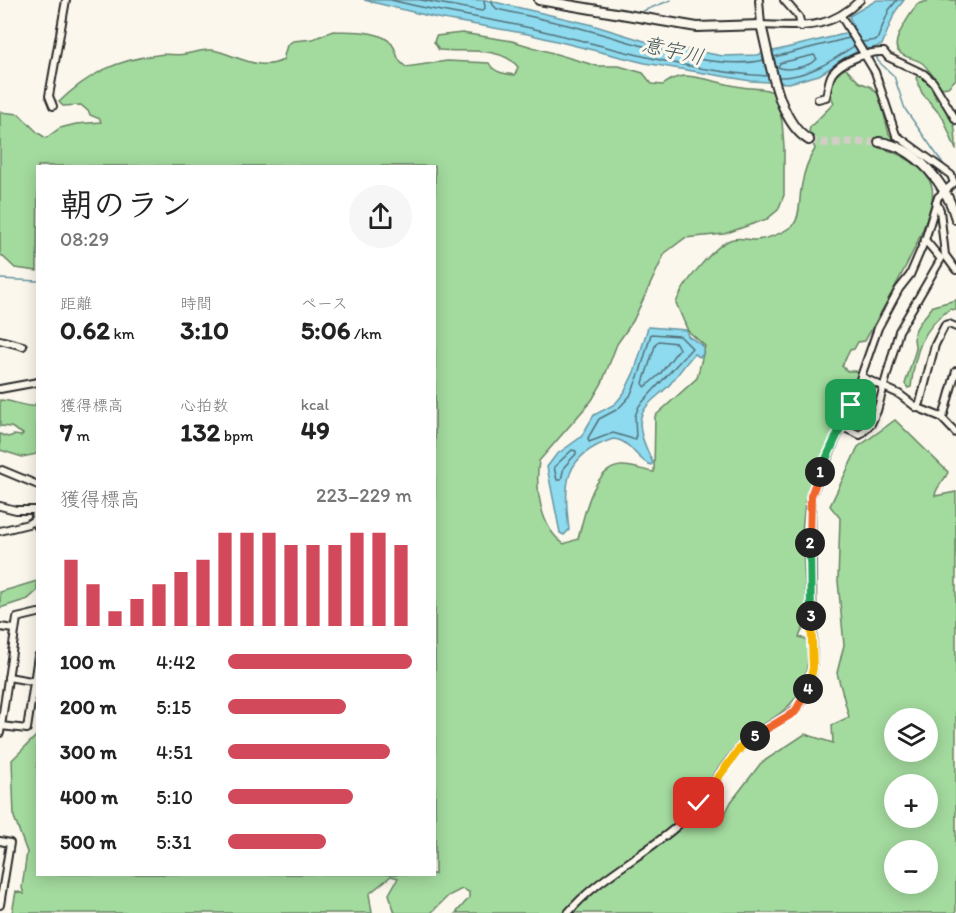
<!DOCTYPE html>
<html lang="ja">
<meta charset="utf-8">
<style>
:root{--surface:#fff;--page:#f6f6f6;--text:#222;--muted:#767676;--accent:#d1495b}
body{margin:0;font-family:Itim,"Klee One",sans-serif;background:var(--page);color:var(--text);height:100vh;display:flex;flex-direction:column;font-size:22px;white-space:nowrap}
*{box-sizing:border-box;margin:0}
p{font-size:20px;color:var(--muted)}
.icon{flex:none;width:33px;height:33px;fill:none;stroke:currentColor;stroke-width:2;stroke-linecap:round;stroke-linejoin:round}
.map{position:relative;flex:1;overflow:hidden}
.side{position:absolute;left:36px;top:165px;width:400px;height:711px;display:flex;flex-direction:column;background:var(--surface);border-radius:0px;box-shadow:0 3px 15px #0003}
.side>*{flex:none}
.tools{position:absolute;left:884px;top:708px;display:grid;gap:12px}
.tools a{display:grid;place-items:center;width:54px;height:54px;border-radius:50%;background:var(--surface);box-shadow:0 3px 15px #0003;font-size:30px}
.pin{position:absolute;display:grid;place-items:center;width:51px;height:51px;color:#fff;margin:-26px;border-radius:12px;box-shadow:0 3px 9px #0006}
.km{position:absolute;width:30px;height:30px;margin:-15px;border-radius:50%;background:#222;color:#fff;font-size:16px;line-height:30px;text-align:center}
.round{display:grid;place-items:center;flex:none;width:63px;height:63px;border-radius:32px;background:var(--page)}
.headline{display:flex;align-items:center;justify-content:space-between;height:102px;padding:0 24px}
h1{font-size:33px;font-weight:700;line-height:45px}
.metrics{display:grid;grid-template-columns:repeat(3,1fr);gap:9px;height:102px;padding:6px 24px}
.metrics div{display:grid;align-content:center}
.metrics b{font-size:26px;font-weight:700}
.metrics small{font-size:16px;font-weight:400}
.metrics p{font-size:16px}
.chart{height:168px;padding:12px 24px}
.chart p{display:flex;justify-content:space-between}
.chart svg{width:100%;height:108px;margin-top:6px;stroke:var(--accent);stroke-width:6}
ul{padding:0 24px;list-style:none;font-size:20px}
li{display:grid;grid-template-columns:96px 72px 1fr;align-items:center;height:45px}
li i{height:15px;border-radius:8px;background:var(--accent)}
.map>svg:first-child{display:block}
.green{fill:#a3da9e;stroke:#678264;stroke-width:1.5;fill-rule:evenodd}
.water{fill:#8edaee;stroke:#6694a0;stroke-width:1.5}
.lines{fill:none;stroke-linecap:round;stroke-linejoin:round}
.shore{stroke:#537179;stroke-width:1.5}
.stream{stroke:#6694a0;stroke-width:1.5}
.tertiary-tunnel{stroke:#d1cec5;stroke-width:8;stroke-dasharray:8 4;stroke-linecap:butt}
.minor-casing{stroke:#2b2b2b;stroke-width:10}
.tertiary-casing{stroke:#2b2b2b;stroke-width:12}
.minor{stroke:#fbf7ec;stroke-width:6}
.tertiary{stroke:#fbf7ec;stroke-width:8}
.split-1-casing{stroke:#fff;stroke-width:12}
.split-2-casing{stroke:#fff;stroke-width:12}
.split-3-casing{stroke:#fff;stroke-width:12}
.split-4-casing{stroke:#fff;stroke-width:12}
.split-5-casing{stroke:#fff;stroke-width:12}
.split-6-casing{stroke:#fff;stroke-width:12}
.split-1{stroke:#22a559;stroke-width:8}
.split-2{stroke:#f0652b;stroke-width:8}
.split-3{stroke:#22a559;stroke-width:8}
.split-4{stroke:#f5b400;stroke-width:8}
.split-5{stroke:#f0652b;stroke-width:8}
.split-6{stroke:#f5b400;stroke-width:8}
.labels{text-anchor:middle;dominant-baseline:central;stroke-width:6;stroke-linejoin:round;paint-order:stroke}
.water-label{font-size:21px;font-style:italic;fill:#44575c;stroke:#fbf7ec}
</style>
<div class="map">
<svg width="956" height="913" viewBox="0 0 956 913">
<rect width="100%" height="100%" fill="#fbf7ec"/>
<filter id="ink" filterUnits="userSpaceOnUse"><feTurbulence type="fractalNoise" baseFrequency=".0167" numOctaves="2"/><feDisplacementMap in="SourceGraphic" scale="12" xChannelSelector="R" yChannelSelector="G"/><feConvolveMatrix kernelMatrix="1 2 1 2 8 2 1 2 1" color-interpolation-filters="sRGB"/></filter>
<g filter="url(#ink)">
<g class="green">
<path d="M932,0H956V79L948,87L942,88C935,81 929,68 922,63C915,58 906,58 900,53C887,44 911,15 917,4Z"/>
<path d="M333,31C350,32 380,29 392,44C399,54 394,58 406,67L447,61L489,63C494,73 505,74 515,75L518,67C501,45 463,53 439,50L434,42L436,36L462,33L512,41L597,66H619L643,73L652,84L663,85C670,80 676,76 685,76C707,77 729,87 751,88C760,89 767,88 774,93L782,121L784,147V195L778,210L767,219L724,234L685,238L665,253L633,321L617,344L602,383L592,400L539,461C535,488 540,528 564,544L578,539C584,517 592,468 621,466C631,465 644,471 654,472L655,416L697,378L705,346L688,331L676,303C682,286 715,243 733,239C741,237 748,240 756,240C768,239 786,232 794,224C801,215 799,195 802,184C804,171 808,160 815,149L809,132L810,127L834,103C827,89 830,81 839,69H846L859,82L871,87L879,95L889,134L897,143L882,139L880,148C897,152 927,166 932,187C939,216 880,313 865,341L858,342L854,349L850,350L842,366L847,371H856L858,376L805,502L802,532L807,619L799,637L806,639L809,643C808,680 802,701 769,721C759,728 747,734 739,743C727,757 720,775 705,787L722,820L731,802L761,763L805,734L833,743L832,725L849,717L837,673L844,645L838,581L840,518L830,506L858,447L895,420L948,472C945,481 935,487 935,496L956,492V913H456L469,898V892L462,889L448,896L431,913H395L389,894L398,878L391,876L369,894L372,913H12L16,891L24,894L22,888L27,852L14,817L12,760L37,735L38,874H435V166H38L37,271L15,268L0,254V112L19,114L38,133L46,138L60,128L76,124L101,122L100,119L90,115L89,112L81,105L63,106L59,102C88,74 116,60 157,55C166,53 177,56 185,54C194,53 202,49 212,50C233,53 259,73 283,60L287,45L293,41L313,39ZM894,718H927V752H894ZM894,784H927V818H894ZM894,850H927V884H894Z"/>
<path d="M919,75L929,82L936,99C955,106 956,132 956,150L943,118L922,93L916,78Z"/>
<path d="M956,300V310L950,309C921,329 915,353 911,387L908,388L905,384L916,349C909,328 922,322 933,306Z"/>
<path d="M0,400C12,400 23,407 34,406L37,401V454L22,457L0,450V434L8,437L14,435L21,436L23,434L11,427L0,426Z"/>
<polygon points="37,581 37,591 28,599 0,608 0,592"/>
</g>
<g class="water">
<polygon points="364,0 486,0 589,24 651,43 723,56 757,55 844,34 853,26 849,16 877,0 904,0 895,12 882,45 870,49 864,47 819,75 789,83 751,81 645,63 528,34 437,18"/>
<path d="M648,327L686,330L688,336L703,346V354L700,357L694,354C685,364 679,373 671,383C663,393 651,399 644,410C634,425 646,448 653,463L651,465C636,460 631,440 613,439C562,456 564,484 569,530L564,535L560,533L547,467L556,455L581,437L594,415L615,404L624,393L635,370Z"/>
</g>
<g class="lines">
<g class="shore">
<path d="M391,0C440,13 490,18 539,30C614,48 690,72 768,76"/>
<polyline points="421,0 482,11 485,8 484,0"/>
<path d="M492,0L493,5L497,9C527,16 558,22 587,30C637,43 713,72 764,60"/>
<polyline points="862,42 877,40 889,10 897,0"/>
<path d="M814,55L817,59C810,66 788,72 778,67L780,63Z"/>
<polyline points="774,57 849,38"/>
<path d="M779,77C806,78 832,61 854,46"/>
<polygon points="651,334 680,336 692,348 639,406 635,416 636,440 613,433 589,442 588,438 599,419 618,409 630,396 640,372"/>
<polygon points="659,341 676,343 679,349 660,374 645,387 643,383 656,343"/>
<polygon points="572,450 576,451 576,454 564,467 561,480 557,480 554,467"/>
</g>
<g class="stream">
<polyline points="643,11 671,0"/>
<polyline points="876,55 878,61 894,76 905,109 944,165 956,174"/>
<polyline points="956,191 956,194"/>
<polyline points="0,279 38,281"/>
</g>
<polyline class="tertiary-tunnel" points="809,140 823,143 879,142"/>
<defs>
<g id="minor">
<path d="M759,0L761,25C803,26 828,31 860,0"/>
<polyline points="784,0 799,17 801,27"/>
<path d="M818,99L826,97C828,89 828,81 832,74C841,61 869,51 884,52L888,57L924,74L933,82L956,120"/>
<polyline points="53,106 49,96 66,0"/>
<polyline points="936,202 940,210 945,255 956,270"/>
<polyline points="0,340 23,346"/>
<polyline points="862,377 899,394 916,407 941,417 956,433"/>
<polyline points="0,389 38,382"/>
<polyline points="916,407 920,403 935,345 945,325 949,324 956,327"/>
<polyline points="941,417 944,414 956,371"/>
<polyline points="842,427 860,435 871,424 877,411 899,331 941,259 925,240"/>
<polyline points="2,470 38,485"/>
<polyline points="0,506 16,510 38,510"/>
<polyline points="37,510 34,520 38,527"/>
<polyline points="0,531 28,524 34,520"/>
<polyline points="0,627 14,629"/>
<polyline points="8,677 37,682"/>
<polyline points="1,726 27,729 38,656"/>
<polyline points="0,733 17,618 38,613"/>
<polyline points="0,841 10,843 0,905"/>
<path d="M568,913C596,879 643,856 676,827C703,804 718,770 743,745C774,714 805,725 813,668L811,496L851,405L878,328L899,289L910,275L925,240L938,197L954,183L951,175L896,135L875,72L841,16"/>
</g>
<g id="tertiary">
<path d="M539,0L697,27L761,25C770,59 777,121 809,140"/>
<path d="M879,142C916,146 947,185 956,219"/>
</g>
</defs>
<use href="#minor" class="minor-casing"/>
<use href="#tertiary" class="tertiary-casing"/>
<use href="#minor" class="minor"/>
<use href="#tertiary" class="tertiary"/>
</g>
</g>
<g class="lines" filter="url(#ink)">
<defs>
<polyline id="split-1" points="820,472 851,405"/>
<polyline id="split-2" points="810,543 811,496 820,472"/>
<polyline id="split-3" points="810,543 811,616"/>
<polyline id="split-4" points="808,689 813,668 811,616"/>
<polyline id="split-5" points="755,736 795,712 808,689"/>
<polyline id="split-6" points="699,803 741,747 755,736"/>
</defs>
<use href="#split-1" class="split-1-casing"/>
<use href="#split-2" class="split-2-casing"/>
<use href="#split-3" class="split-3-casing"/>
<use href="#split-4" class="split-4-casing"/>
<use href="#split-5" class="split-5-casing"/>
<use href="#split-6" class="split-6-casing"/>
<use href="#split-1" class="split-1"/>
<use href="#split-2" class="split-2"/>
<use href="#split-3" class="split-3"/>
<use href="#split-4" class="split-4"/>
<use href="#split-5" class="split-5"/>
<use href="#split-6" class="split-6"/>
</g>
<g class="labels">
<g class="water-label">
<text transform="translate(673 50) rotate(13)">意宇川</text>
</g>
</g>
</svg>
<div class="tools">
<a><svg class="icon" aria-label="layers" viewBox="0 0 24 24"><path d="M12 4l9 5-9 5-9-5zM3 14l9 5 9-5"/></svg></a>
<a>+</a>
<a>−</a>
</div>
<div class="pin" style="left:851px;top:405px;background:#1e9e55"><svg class="icon" aria-label="arrive" viewBox="0 0 24 24"><path d="M6 21V4h12l-3 4 3 4H6"/></svg></div>
<div class="pin" style="left:699px;top:803px;background:#d93025"><svg class="icon" aria-label="check" viewBox="0 0 24 24"><path d="M5 12l5 5 9-10"/></svg></div>
<b class="km" style="left:820px;top:472px">1</b>
<b class="km" style="left:810px;top:543px">2</b>
<b class="km" style="left:811px;top:616px">3</b>
<b class="km" style="left:808px;top:689px">4</b>
<b class="km" style="left:755px;top:736px">5</b>
<section class="side">
<div class="headline"><div><h1>朝のラン</h1><p>08:29</p></div><a class="round"><svg class="icon" aria-label="share" viewBox="0 0 24 24"><path d="M12 15V3M7 8l5-5 5 5M5 13v7h14v-7"/></svg></a></div>
<div class="metrics">
<div><p>距離</p><b>0.62<small> km</small></b></div>
<div><p>時間</p><b>3:10</b></div>
<div><p>ペース</p><b>5:06<small> /km</small></b></div>
</div>
<div class="metrics">
<div><p>獲得標高</p><b>7<small> m</small></b></div>
<div><p>心拍数</p><b>132<small> bpm</small></b></div>
<div><p>kcal</p><b>49</b></div>
</div>
<div class="chart"><p><span>獲得標高</span>223–229 m</p>
<svg viewBox="0 0 160 44" preserveAspectRatio="none"><path d="M5 44V17M15 44V27M25 44V38M35 44V33M45 44V27M55 44V22M65 44V17M75 44V6M85 44V6M95 44V6M105 44V11M115 44V11M125 44V11M135 44V6M145 44V6M155 44V11"/></svg>
</div>
<ul>
<li><b>100 m</b>4:42<i style="width:100%"></i></li>
<li><b>200 m</b>5:15<i style="width:64%"></i></li>
<li><b>300 m</b>4:51<i style="width:88%"></i></li>
<li><b>400 m</b>5:10<i style="width:68%"></i></li>
<li><b>500 m</b>5:31<i style="width:53%"></i></li>
</ul>
</section>
</div>
